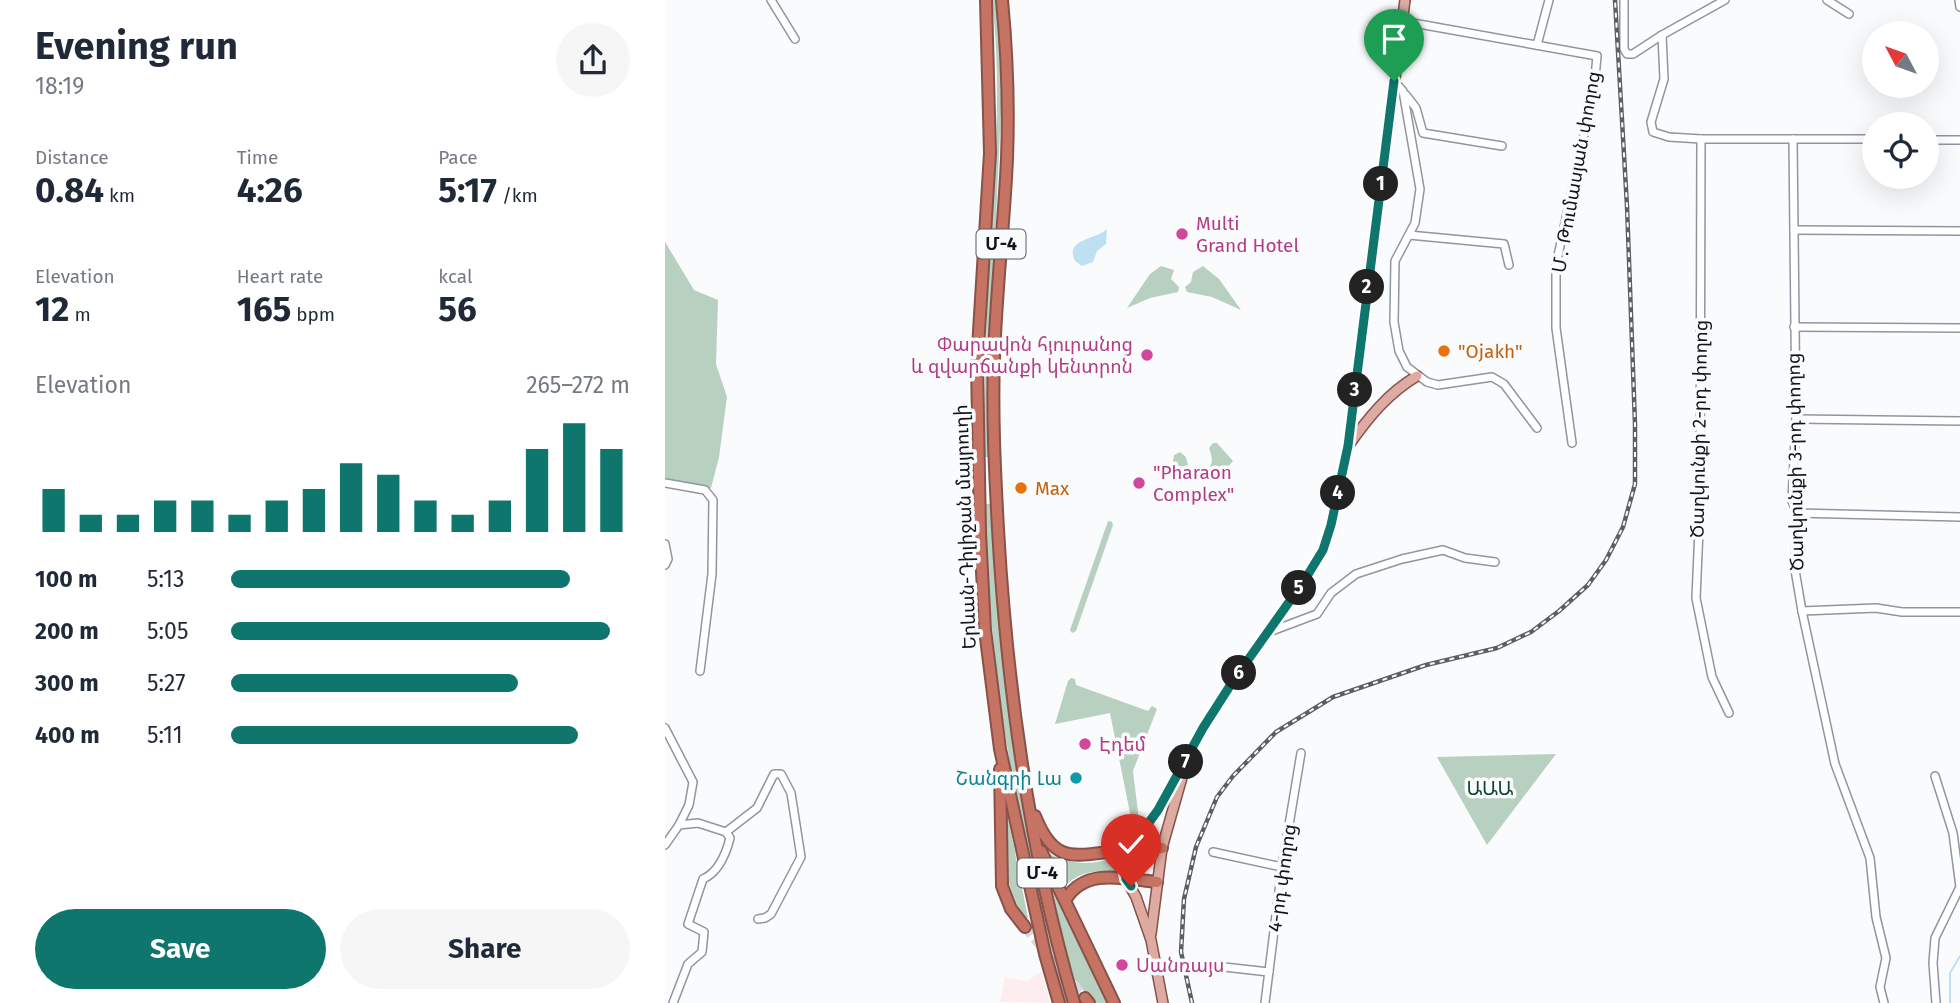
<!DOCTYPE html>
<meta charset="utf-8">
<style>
:root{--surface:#fff;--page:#f6f6f7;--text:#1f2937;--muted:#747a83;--accent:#0f766e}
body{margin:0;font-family:"Fira Sans","Noto Sans Armenian",sans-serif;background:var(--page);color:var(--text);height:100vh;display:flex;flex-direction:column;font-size:26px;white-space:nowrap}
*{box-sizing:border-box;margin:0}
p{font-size:23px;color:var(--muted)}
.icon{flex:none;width:38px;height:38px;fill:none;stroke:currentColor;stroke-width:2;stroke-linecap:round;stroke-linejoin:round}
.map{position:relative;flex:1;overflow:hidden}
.panel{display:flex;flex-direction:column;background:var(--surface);width:665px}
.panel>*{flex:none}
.needle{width:46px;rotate:311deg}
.controls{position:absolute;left:1197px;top:21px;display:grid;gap:14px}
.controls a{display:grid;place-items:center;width:77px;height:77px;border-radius:50%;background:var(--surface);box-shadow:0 7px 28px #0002;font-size:35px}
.pin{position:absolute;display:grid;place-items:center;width:60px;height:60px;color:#fff;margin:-72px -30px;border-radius:50% 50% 50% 0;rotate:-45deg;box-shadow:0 0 7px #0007}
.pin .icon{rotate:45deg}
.km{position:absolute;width:35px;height:35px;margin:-18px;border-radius:50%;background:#222;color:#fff;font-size:19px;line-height:35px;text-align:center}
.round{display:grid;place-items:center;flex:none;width:74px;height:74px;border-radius:37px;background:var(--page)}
.summary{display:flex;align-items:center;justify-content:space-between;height:119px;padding:0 35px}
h1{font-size:38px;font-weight:700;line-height:52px}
.metrics{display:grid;grid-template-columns:repeat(3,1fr);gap:10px;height:119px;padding:7px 35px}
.metrics div{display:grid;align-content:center}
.metrics b{font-size:35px;font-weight:700}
.metrics small{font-size:19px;font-weight:400}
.metrics p{font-size:19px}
.chart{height:196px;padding:14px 35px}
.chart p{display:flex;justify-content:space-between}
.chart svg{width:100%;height:126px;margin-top:7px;stroke:var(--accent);stroke-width:6}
.cta{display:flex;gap:14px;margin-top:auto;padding:14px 35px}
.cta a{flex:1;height:80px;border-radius:42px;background:var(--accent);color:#fff;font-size:28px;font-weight:700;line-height:80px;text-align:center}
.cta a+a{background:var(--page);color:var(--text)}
ul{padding:0 35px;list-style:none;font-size:23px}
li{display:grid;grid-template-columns:112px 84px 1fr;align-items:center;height:52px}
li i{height:18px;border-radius:9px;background:var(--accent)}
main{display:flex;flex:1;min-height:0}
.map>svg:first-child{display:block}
.commercial{fill:#fdedee}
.green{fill:#b7d0c0}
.water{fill:#bfdff3}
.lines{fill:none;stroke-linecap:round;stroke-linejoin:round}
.stream{stroke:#bfdff3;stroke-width:2}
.highway-tunnel{stroke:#d7d8db;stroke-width:10;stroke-dasharray:10 5;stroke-linecap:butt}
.minor-casing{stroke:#8f969f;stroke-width:10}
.major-casing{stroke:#875249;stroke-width:12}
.highway-casing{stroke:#875249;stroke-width:14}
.minor{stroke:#fff;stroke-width:7}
.major{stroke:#ddaba1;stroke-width:9}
.highway{stroke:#c67363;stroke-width:10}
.rail-casing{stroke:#5c5f61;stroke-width:4.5}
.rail{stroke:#fafbfd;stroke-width:2;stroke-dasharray:5;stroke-linecap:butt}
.route-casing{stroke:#fff;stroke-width:14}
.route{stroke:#0f766e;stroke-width:9}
.hotel-dot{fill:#d1479c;stroke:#fafbfd;stroke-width:2.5}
.food-dot{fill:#e8710a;stroke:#fafbfd;stroke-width:2.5}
.culture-dot{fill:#0f9aa8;stroke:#fafbfd;stroke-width:2.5}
.labels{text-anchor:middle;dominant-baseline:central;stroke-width:7;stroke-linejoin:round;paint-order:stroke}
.shield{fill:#fafbfd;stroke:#585a5d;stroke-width:2}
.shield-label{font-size:18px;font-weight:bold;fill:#121518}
.street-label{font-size:19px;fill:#121518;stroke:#fafbfd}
.hotel-label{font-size:19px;fill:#b23c85;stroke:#fafbfd;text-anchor:start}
.food-label{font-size:19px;fill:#c56008;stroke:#fafbfd;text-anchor:start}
.culture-label{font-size:19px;fill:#0d838f;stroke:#fafbfd;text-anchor:end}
.park-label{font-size:19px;fill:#0a4227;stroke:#fafbfd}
</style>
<main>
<section class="panel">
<div class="summary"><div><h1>Evening run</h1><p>18:19</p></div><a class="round"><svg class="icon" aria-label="share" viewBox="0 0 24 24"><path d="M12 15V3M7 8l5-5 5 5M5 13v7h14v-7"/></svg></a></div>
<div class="metrics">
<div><p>Distance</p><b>0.84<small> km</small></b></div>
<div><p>Time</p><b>4:26</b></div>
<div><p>Pace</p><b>5:17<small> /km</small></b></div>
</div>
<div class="metrics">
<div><p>Elevation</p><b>12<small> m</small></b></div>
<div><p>Heart rate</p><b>165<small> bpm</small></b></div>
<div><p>kcal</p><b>56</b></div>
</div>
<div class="chart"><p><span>Elevation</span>265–272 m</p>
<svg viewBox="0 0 160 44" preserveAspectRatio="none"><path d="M5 44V29M15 44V38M25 44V38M35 44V33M45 44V33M55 44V38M65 44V33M75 44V29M85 44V20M95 44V24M105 44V33M115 44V38M125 44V33M135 44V15M145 44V6M155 44V15"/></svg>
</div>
<ul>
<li><b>100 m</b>5:13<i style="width:85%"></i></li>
<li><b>200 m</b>5:05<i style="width:95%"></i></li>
<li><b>300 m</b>5:27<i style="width:72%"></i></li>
<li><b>400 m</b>5:11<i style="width:87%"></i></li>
</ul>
<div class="cta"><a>Save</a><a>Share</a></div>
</section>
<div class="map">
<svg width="1295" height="1003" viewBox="0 0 1295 1003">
<rect width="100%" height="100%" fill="#fafbfd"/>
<polygon class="commercial" points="377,971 385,1003 335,1002 340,977 362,981"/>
<g class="green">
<path d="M327,0H332L337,87L326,331L324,457H318C319,390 321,322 325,255C330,170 337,84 327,0Z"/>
<polygon points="0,242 29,290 53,300 51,364 62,397 54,457 46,488 0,479"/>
<polygon points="496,266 509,270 506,279 514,287 513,292 485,298 462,308 485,274"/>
<polygon points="538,266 554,279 576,310 547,297 522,292 520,287 526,282 528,272"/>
<path d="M548,443H552L568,461L559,471L541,478L539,474C549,464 548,460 544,448Z"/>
<polygon points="515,452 521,457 524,469 537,475 537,480 521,482 505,479 509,455"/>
<path d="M320,504H326C332,613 342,720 362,827C373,886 390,944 404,1003H399C354,841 323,672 320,504Z"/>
<polygon points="443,521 447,522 448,525 411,631 407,633 405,630"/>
<polygon points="406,678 410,679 411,685 483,711 487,706 492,709 468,771 474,820 468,828 445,713 390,724 403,681"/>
<polygon points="891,754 822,845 772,757"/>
<polygon points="339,797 363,918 357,917 342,879"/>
<path d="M385,854C407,866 431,865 454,856L450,863L454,874C436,868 410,872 399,888Z"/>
<polygon points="384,872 447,1003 429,1003 409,979 400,949"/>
</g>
<path class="water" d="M442,229L441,244L432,251L428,262L417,266L410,261C399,239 430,240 442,229Z"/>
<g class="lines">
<polyline class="stream" points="1285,1003 1285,973 1295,956"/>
<polyline class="highway-tunnel" points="360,927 420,998"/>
<defs>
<g id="minor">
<polyline points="106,0 130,39"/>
<polyline points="959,0 959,49 962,54 968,54 997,35 1060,0"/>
<polyline points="1162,0 1184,14"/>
<polyline points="1294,0 1295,7"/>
<polyline points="737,21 932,56 929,88 891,265 891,328 907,443"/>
<polyline points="997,35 999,79 986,122 988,132 1004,137 1036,139 1209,139"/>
<polyline points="872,45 884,0"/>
<polyline points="729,81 738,91 755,189 750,223 730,261 729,322 734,351 742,367 762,382 773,385 827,377 839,384 872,428"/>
<polyline points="741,95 751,108 758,133 837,146"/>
<polyline points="1036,139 1035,507 1031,598 1047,677 1064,713"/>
<polyline points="1128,139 1131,419 1127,501 1132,513 1130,570 1137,611 1170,764 1205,858 1211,917 1221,958 1215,987 1219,1003"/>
<polyline points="1262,140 1295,140"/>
<polyline points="1129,230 1295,231"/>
<polyline points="744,235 839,244 844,265"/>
<polyline points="1129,327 1295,328"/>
<polyline points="1131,419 1295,421"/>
<polyline points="0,483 40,490 48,500 47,574 35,671"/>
<polyline points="1132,513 1295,517"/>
<polyline points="0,544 3,559 0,565"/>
<polyline points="1137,611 1211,608 1237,612 1295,612"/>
<polyline points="604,632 652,614 666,593 691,574 737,559 778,550 800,558 830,562"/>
<polyline points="0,728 28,782 24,805 14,825"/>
<polyline points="1270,776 1288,833 1295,887 1270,938 1268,963 1271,1003"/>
<polyline points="61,832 92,808 109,774 116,774 126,793 136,857 106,914 100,918 93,919"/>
<path d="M0,845L14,825L33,823L61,832L65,838C61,854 54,872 38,879L23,924L39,932L37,952L23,964L8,1003"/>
<polyline points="548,852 617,867"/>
<polyline points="532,964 604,972"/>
<polyline points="600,1003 617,867 636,753"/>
</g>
<g id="major">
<path d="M684,445C703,418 723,393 752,376"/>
<polyline points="486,934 497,848 518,774"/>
<polyline points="498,1003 486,940 471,897 461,879 460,859 464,850 493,810 538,728 568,681 639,581 658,550 666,525 683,446 740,0"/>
</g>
<g id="highway">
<polyline points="321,0 325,153 312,364 315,533 320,630 335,749 380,954 394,1003"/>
<path d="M337,0C342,52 344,106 342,159C339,226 331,292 329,359C327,416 330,473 333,529C342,689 364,849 409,1003"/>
<polyline points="335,769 337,886 346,909 360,927"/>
<path d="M370,816C390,866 410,855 453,851C468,849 482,849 497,848"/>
<polyline points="376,851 449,1003"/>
<path d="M401,899C421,867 460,879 492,882"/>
<polyline points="420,998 424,1003"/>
</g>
</defs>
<use href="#minor" class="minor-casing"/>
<use href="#major" class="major-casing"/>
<use href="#highway" class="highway-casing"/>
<use href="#minor" class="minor"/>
<use href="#major" class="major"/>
<use href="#highway" class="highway"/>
<defs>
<polyline id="rail" points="527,1003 516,952 519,899 531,847 552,797 568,776 611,732 668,697 761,665 832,648 866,632 894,611 923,585 941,560 958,527 970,484 970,424 962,206 950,0"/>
</defs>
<use href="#rail" class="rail-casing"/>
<use href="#rail" class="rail"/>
</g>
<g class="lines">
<defs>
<polyline id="route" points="466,886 461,879 459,868 464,850 493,810 538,728 568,681 639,581 658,550 666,525 683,446 729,81"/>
</defs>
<use href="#route" class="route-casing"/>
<use href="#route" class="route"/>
</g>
<g class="hotel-dot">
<circle cx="517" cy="234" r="7"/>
<circle cx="482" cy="355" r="7"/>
<circle cx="474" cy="483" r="7"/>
<circle cx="420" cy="744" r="7"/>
<circle cx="457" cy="965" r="7"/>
</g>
<g class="food-dot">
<circle cx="779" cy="351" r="7"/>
<circle cx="356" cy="488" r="7"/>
</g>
<circle class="culture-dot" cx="411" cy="778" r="7"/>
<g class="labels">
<g class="shield">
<rect x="311.5" y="229.5" width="49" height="29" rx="5"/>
<rect x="352.5" y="858.5" width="49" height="29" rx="5"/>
</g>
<g class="shield-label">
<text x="336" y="244">Մ-4</text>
<text x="377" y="873">Մ-4</text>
</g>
<g class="street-label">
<text transform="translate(911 172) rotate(-80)">Մ․ Թումասյան փողոց</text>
<text transform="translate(1034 429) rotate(-89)">Ծաղկունքի 2-րդ փողոց</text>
<text transform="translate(1130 462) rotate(-91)">Ծաղկունքի 3-րդ փողոց</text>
<text transform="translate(300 527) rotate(-92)">Երևան-Դիլիջան մայրուղի</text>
<text transform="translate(617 878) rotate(-82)">4-րդ փողոց</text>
</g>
<g class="hotel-label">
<text x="531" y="223">Multi<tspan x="531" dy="22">Grand Hotel</tspan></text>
<text x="468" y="344" text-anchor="end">Փարավոն հյուրանոց<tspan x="468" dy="22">և զվարճանքի կենտրոն</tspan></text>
<text x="488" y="472">"Pharaon<tspan x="488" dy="22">Complex"</tspan></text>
<text x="434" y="744">Էդեմ</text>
<text x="471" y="965">Սանռայս</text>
</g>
<g class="food-label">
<text x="793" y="351">"Ojakh"</text>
<text x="370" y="488">Max</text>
</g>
<g class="culture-label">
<text x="397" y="778">Շանգրի Լա</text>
</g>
<g class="park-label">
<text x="825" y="788">ԱԱԱ</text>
</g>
</g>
</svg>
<div class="controls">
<a><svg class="needle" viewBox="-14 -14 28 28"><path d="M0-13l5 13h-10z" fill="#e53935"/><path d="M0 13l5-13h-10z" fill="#747a83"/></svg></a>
<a><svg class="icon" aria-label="locate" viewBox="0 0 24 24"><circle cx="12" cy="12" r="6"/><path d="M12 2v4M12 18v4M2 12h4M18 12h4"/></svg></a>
</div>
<div class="pin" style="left:729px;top:81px;background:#1e9e55"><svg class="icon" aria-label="arrive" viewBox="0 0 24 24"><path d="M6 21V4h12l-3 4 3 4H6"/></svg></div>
<div class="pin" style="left:466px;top:886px;background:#d93025"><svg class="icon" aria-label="check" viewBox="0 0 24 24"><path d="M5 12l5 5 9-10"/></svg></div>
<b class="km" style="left:716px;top:184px">1</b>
<b class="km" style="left:702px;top:287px">2</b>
<b class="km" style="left:690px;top:390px">3</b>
<b class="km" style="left:673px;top:493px">4</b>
<b class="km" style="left:634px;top:588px">5</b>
<b class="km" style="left:574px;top:673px">6</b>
<b class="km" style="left:521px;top:762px">7</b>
</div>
</main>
